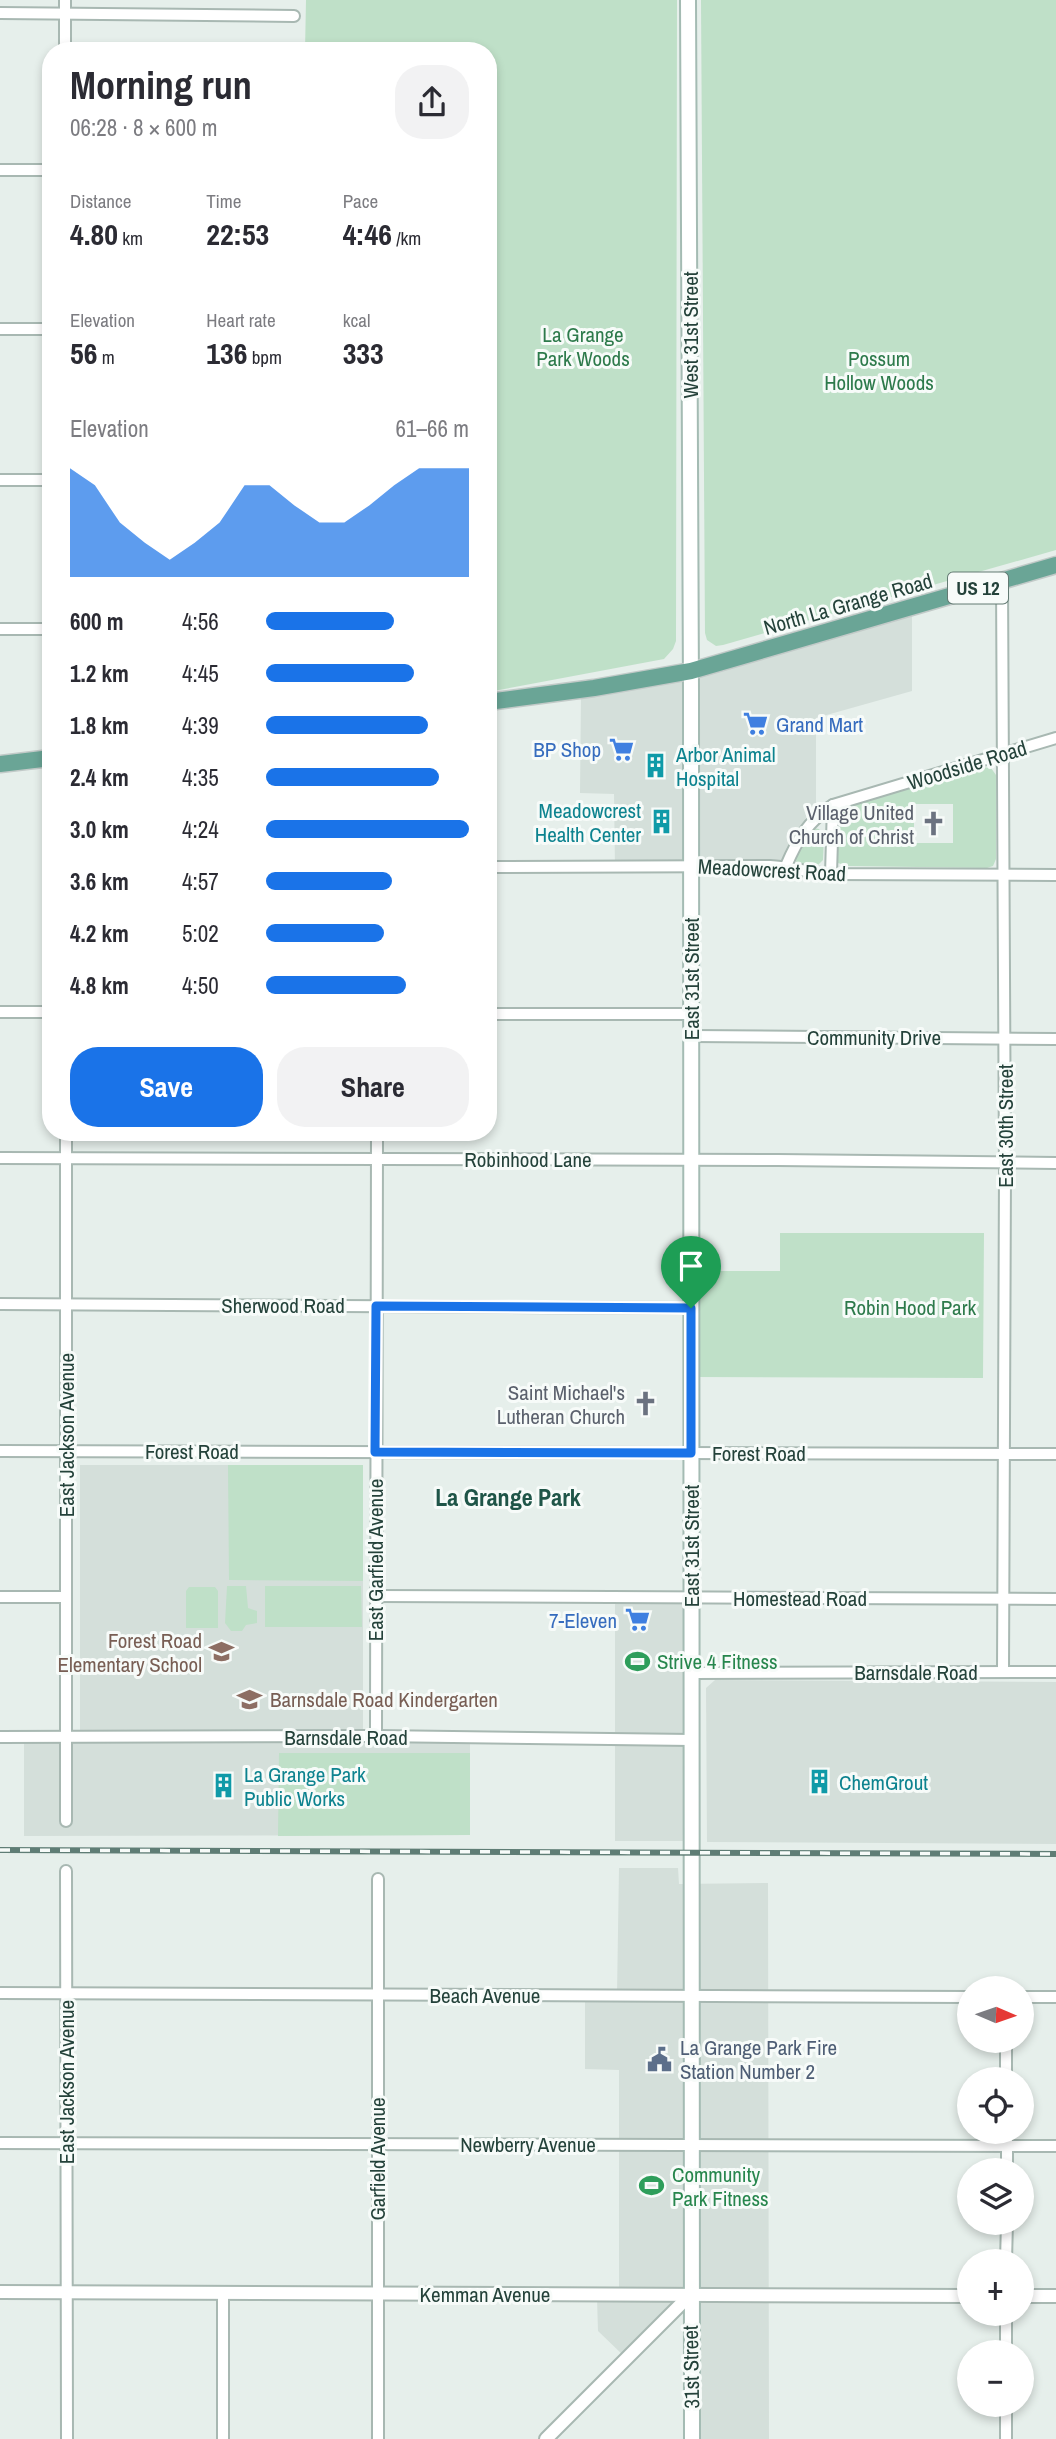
<!DOCTYPE html>
<meta charset="utf-8">
<style>
:root{--surface:#fff;--page:#f2f2f3;--text:#2b2b33;--muted:#7c7c81;--accent:#1a73e8}
body{margin:0;font-family:"Archivo Narrow",sans-serif;background:var(--page);color:var(--text);height:100vh;display:flex;flex-direction:column;font-size:26px;white-space:nowrap}
*{box-sizing:border-box;margin:0}
p{font-size:23px;color:var(--muted)}
.icon{flex:none;width:38px;height:38px;fill:none;stroke:currentColor;stroke-width:2;stroke-linecap:round;stroke-linejoin:round}
.map{position:relative;flex:1;overflow:hidden}
.details{position:absolute;left:42px;top:42px;width:455px;height:1099px;display:flex;flex-direction:column;background:var(--surface);border-radius:28px;box-shadow:0 4px 10px #0003}
.details>*{flex:none}
.needle{width:46px;rotate:92deg}
.controls{position:absolute;left:957px;top:1976px;display:grid;gap:14px}
.controls a{display:grid;place-items:center;width:77px;height:77px;border-radius:50%;background:var(--surface);box-shadow:0 4px 10px #0003;font-size:35px}
.pin{position:absolute;display:grid;place-items:center;width:60px;height:60px;color:#fff;margin:-72px -30px;border-radius:50% 50% 50% 0;rotate:-45deg;box-shadow:0 0 7px #0007}
.pin .icon{rotate:45deg}
.round{display:grid;place-items:center;flex:none;width:74px;height:74px;border-radius:28px;background:var(--page)}
.headline{display:flex;align-items:center;justify-content:space-between;height:119px;padding:0 28px}
h1{font-size:38px;font-weight:800;line-height:52px}
.figures{display:grid;grid-template-columns:repeat(3,1fr);gap:10px;height:119px;padding:7px 28px}
.figures div{display:grid;align-content:center}
.figures b{font-size:30px;font-weight:800}
.figures small{font-size:19px;font-weight:400}
.figures p{font-size:19px}
.chart{height:196px;padding:14px 28px}
.chart p{display:flex;justify-content:space-between}
.chart svg{width:100%;height:126px;margin-top:7px;fill:var(--accent);opacity:.7}
.primary-button{display:flex;gap:14px;margin-top:auto;padding:14px 28px}
.primary-button a{flex:1;height:80px;border-radius:28px;background:var(--accent);color:#fff;font-size:28px;font-weight:800;line-height:80px;text-align:center}
.primary-button a+a{background:var(--page);color:var(--text)}
ul{padding:0 28px;list-style:none;font-size:23px}
li{display:grid;grid-template-columns:112px 84px 1fr;align-items:center;height:52px}
li i{height:18px;border-radius:9px;background:var(--accent)}
.map>svg:first-child{display:block}
.built{fill:#d4dfda}
.green{fill:#bfe0c8;fill-rule:evenodd}
.lines{fill:none;stroke-linecap:round;stroke-linejoin:round}
.minor-casing{stroke:#a8b8b2;stroke-width:14}
.tertiary-casing{stroke:#a8b8b2;stroke-width:16}
.secondary-casing{stroke:#a4bbb3;stroke-width:18}
.primary-casing{stroke:#c2cac8;stroke-width:19}
.minor{stroke:#fff;stroke-width:10}
.tertiary{stroke:#fff;stroke-width:12}
.secondary{stroke:#fff;stroke-width:14}
.primary{stroke:#6aa596;stroke-width:16}
.rail-casing{stroke:#5f7d75;stroke-width:6}
.rail{stroke:#f7fbf9;stroke-width:3.5;stroke-dasharray:10;stroke-linecap:butt}
.route-casing{stroke:#fff;stroke-width:14}
.route{stroke:#1a73e8;stroke-width:9}
.labels{text-anchor:middle;dominant-baseline:central;stroke-width:6;stroke-linejoin:round;paint-order:stroke}
.shield{fill:#f7fbf9;stroke:#637a73;stroke-width:2}
.shield-label{font-size:19px;font-weight:bold;fill:#24423a}
.park-label{font-size:21px;fill:#2d7a4b;stroke:#f7fbf9}
.street-label{font-size:21px;fill:#24423a;stroke:#f7fbf9}
.shop-label{font-size:21px;fill:#366cbe;stroke:#f7fbf9;text-anchor:end}
.culture-label{font-size:21px;fill:#0d838f;stroke:#f7fbf9;text-anchor:start}
.worship-label{font-size:21px;fill:#5b616d;stroke:#f7fbf9;text-anchor:end}
.education-label{font-size:21px;fill:#785e54;stroke:#f7fbf9;text-anchor:end}
.leisure-label{font-size:21px;fill:#27864d;stroke:#f7fbf9;text-anchor:start}
.service-label{font-size:21px;fill:#4e5e75;stroke:#f7fbf9;text-anchor:start}
.quarter-label{font-size:24px;font-weight:bold;fill:#1f5548;stroke:#f7fbf9}
</style>
<div class="map">
<svg width="1056" height="2439" viewBox="0 0 1056 2439">
<rect width="100%" height="100%" fill="#e6efeb"/>
<g class="built">
<polygon points="912,614 912,691 816,718 816,804 793,836 779,870 695,869 696,675"/>
<polygon points="687,675 687,868 615,868 614,794 580,793 581,696"/>
<polygon points="80,1465 363,1465 363,1731 470,1735 470,1835 24,1836 24,1735 80,1735"/>
<polygon points="615,1593 686,1594 687,1841 615,1841"/>
<polygon points="715,1680 1056,1682 1056,1844 707,1842 706,1688"/>
<polygon points="619,1868 678,1868 679,1884 768,1883 769,2439 690,2439 689,2296 625,2357 598,2331 597,2298 619,2297 619,2070 585,2069 585,1994 617,1994"/>
</g>
<g class="green">
<polygon points="306,0 677,0 676,641 673,649 664,659 488,692 488,51 305,51"/>
<polygon points="701,0 1056,0 1056,550 723,645 716,646 707,640 705,633"/>
<path d="M981,767L991,768L996,775V859L993,866L987,868L848,866L838,863L837,815L839,809ZM914,804H953V843H914Z"/>
<polygon points="813,828 819,829 824,837 823,860 817,866 801,865 796,862 794,854"/>
<polygon points="780,1233 984,1233 983,1378 694,1377 696,1271 780,1271"/>
<polygon points="228,1465 363,1465 363,1581 229,1580"/>
<polygon points="227,1586 246,1586 248,1608 257,1611 257,1623 246,1625 242,1631 231,1631 225,1623"/>
<polygon points="265,1586 361,1586 362,1627 265,1627"/>
<polygon points="189,1587 215,1587 218,1591 218,1628 186,1628 186,1591"/>
<polygon points="279,1753 470,1753 470,1835 278,1836"/>
</g>
<g class="lines">
<defs>
<g id="minor">
<polyline points="0,13 294,16"/>
<polyline points="65,51 65,0"/>
<polyline points="0,170 51,170"/>
<polyline points="0,329 51,329"/>
<polyline points="0,480 51,480"/>
<polyline points="1002,581 1005,1173 1003,1671"/>
<polyline points="0,629 51,629"/>
<path d="M786,866C797,840 808,821 833,805L1056,738"/>
<path d="M488,867L770,866C791,867 810,873 831,874L1056,875"/>
<polyline points="831,874 833,805"/>
<polyline points="0,1012 51,1012"/>
<polyline points="488,1014 691,1014"/>
<polyline points="691,1036 1056,1039"/>
<polyline points="66,1132 66,1821"/>
<polyline points="0,1158 778,1160 1056,1163"/>
<polyline points="0,1304 691,1308"/>
<polyline points="0,1451 1056,1454"/>
<polyline points="375,1596 1056,1599"/>
<polyline points="0,1597 66,1597"/>
<polyline points="692,1673 1056,1672"/>
<polyline points="376,1736 377,1132"/>
<polyline points="0,1737 376,1736 692,1740"/>
<polyline points="66,1871 67,2439"/>
<polyline points="0,1993 970,1997"/>
<polyline points="1022,1997 1056,1997"/>
<polyline points="1006,2040 1006,2079"/>
<polyline points="1007,2132 1007,2170"/>
<polyline points="0,2143 1056,2146"/>
<polyline points="1006,2261 1007,2222"/>
<polyline points="1006,2352 1006,2314"/>
<polyline points="223,2439 223,2292"/>
<polyline points="378,2439 378,1879"/>
<polyline points="1006,2439 1006,2404"/>
</g>
<g id="tertiary">
<polyline points="0,2292 970,2296"/>
<polyline points="1022,2296 1056,2296"/>
<polyline points="546,2439 691,2294"/>
</g>
<polyline id="secondary" points="688,0 691,692 692,2439"/>
<g id="primary">
<polyline points="488,702 594,688 691,671 1056,565"/>
<polyline points="0,764 51,758"/>
</g>
</defs>
<use href="#minor" class="minor-casing"/>
<use href="#tertiary" class="tertiary-casing"/>
<use href="#secondary" class="secondary-casing"/>
<use href="#primary" class="primary-casing"/>
<use href="#minor" class="minor"/>
<use href="#tertiary" class="tertiary"/>
<use href="#secondary" class="secondary"/>
<use href="#primary" class="primary"/>
<defs>
<polyline id="rail" points="0,1850 1056,1854"/>
</defs>
<use href="#rail" class="rail-casing"/>
<use href="#rail" class="rail"/>
</g>
<g class="lines">
<defs>
<polygon id="route" points="376,1306 691,1308 691,1453 375,1452"/>
</defs>
<use href="#route" class="route-casing"/>
<use href="#route" class="route"/>
</g>
<defs>
<symbol id="supermarket-bare" viewBox="-9 -9 18 18"><path d="M-6-5.5h2.5l.6 2H6L4.5 2H-2.5L-4.4-4H-6ZM-1.5 3.2a1.3 1.3 0 1 0 .1 0ZM3 3.2a1.3 1.3 0 1 0 .1 0Z" fill="#3f7fe0" stroke="#f7fbf9" stroke-width="2.5" paint-order="stroke"/></symbol>
<symbol id="building-bare" viewBox="-9 -9 18 18"><path d="M-4-6H4V6H1V3H-1V6H-4ZM-2.5-4.3h1.7v1.8h-1.7ZM.8-4.3h1.7v1.8H.8ZM-2.5-1h1.7V.8h-1.7ZM.8-1h1.7V.8H.8Z" fill="#0f9aa8" stroke="#f7fbf9" stroke-width="2.5" paint-order="stroke"/></symbol>
<symbol id="church-bare" viewBox="-9 -9 18 18"><path d="M-1.2-6h2.4v3.5h3.3v2.4h-3.3V6h-2.4V-.1h-3.3v-2.4h3.3Z" fill="#6b7280" stroke="#f7fbf9" stroke-width="2.5" paint-order="stroke"/></symbol>
<symbol id="school-bare" viewBox="-9 -9 18 18"><path d="M0-5L7-2L0 1L-7-2ZM-4 1L0 2.5L4 1V4Q0 6-4 4Z" fill="#8d6e63" stroke="#f7fbf9" stroke-width="2.5" paint-order="stroke"/></symbol>
<symbol id="stadium-bare" viewBox="-9 -9 18 18"><path d="M0-5a6.5 5 0 1 0 0 10a6.5 5 0 1 0 0-10ZM-3.5-1.8h7v3.6h-7Z" fill="#2e9e5b" stroke="#f7fbf9" stroke-width="2.5" paint-order="stroke"/></symbol>
<symbol id="civic-bare" viewBox="-9 -9 18 18"><path d="M-.6-6.5H3V-4.5H.6V-3L4-1V1h2V6H-6V1h2V-1L-.6-3ZM-1.2 2.5V6h2.4V2.5Z" fill="#5c6f8a" stroke="#f7fbf9" stroke-width="2.5" paint-order="stroke"/></symbol>
</defs>
<g fill-rule="evenodd">
<use href="#supermarket-bare" x="738" y="706" width="35" height="35"/>
<use href="#supermarket-bare" x="604" y="732" width="35" height="35"/>
<use href="#building-bare" x="638" y="748" width="35" height="35"/>
<use href="#building-bare" x="644" y="804" width="35" height="35"/>
<use href="#church-bare" x="916" y="806" width="35" height="35"/>
<use href="#church-bare" x="628" y="1386" width="35" height="35"/>
<use href="#supermarket-bare" x="620" y="1602" width="35" height="35"/>
<use href="#school-bare" x="204" y="1634" width="35" height="35"/>
<use href="#stadium-bare" x="620" y="1644" width="35" height="35"/>
<use href="#school-bare" x="232" y="1682" width="35" height="35"/>
<use href="#building-bare" x="802" y="1764" width="35" height="35"/>
<use href="#building-bare" x="206" y="1768" width="35" height="35"/>
<use href="#civic-bare" x="642" y="2042" width="35" height="35"/>
<use href="#stadium-bare" x="634" y="2168" width="35" height="35"/>
</g>
<g class="labels">
<rect class="shield" x="948" y="572.5" width="60" height="31" rx="5"/>
<g class="shield-label">
<text x="978" y="588">US 12</text>
</g>
<g class="park-label">
<text x="583" y="334">La Grange<tspan x="583" dy="24">Park Woods</tspan></text>
<text x="879" y="358">Possum<tspan x="879" dy="24">Hollow Woods</tspan></text>
<text x="910" y="1307">Robin Hood Park</text>
</g>
<g class="street-label">
<text transform="translate(690 335) rotate(-90)">West 31st Street</text>
<text transform="translate(848 604) rotate(-16)">North La Grange Road</text>
<text transform="translate(967 765) rotate(-17)">Woodside Road</text>
<text transform="translate(772 870) rotate(3)">Meadowcrest Road</text>
<text transform="translate(691 979) rotate(-90)">East 31st Street</text>
<text x="874" y="1037">Community Drive</text>
<text transform="translate(1005 1126) rotate(-90)">East 30th Street</text>
<text x="528" y="1159">Robinhood Lane</text>
<text x="283" y="1305">Sherwood Road</text>
<text transform="translate(66 1435) rotate(-90)">East Jackson Avenue</text>
<text x="192" y="1451">Forest Road</text>
<text x="759" y="1453">Forest Road</text>
<text transform="translate(691 1546) rotate(-90)">East 31st Street</text>
<text transform="translate(375 1560) rotate(-90)">East Garfield Avenue</text>
<text x="800" y="1598">Homestead Road</text>
<text x="916" y="1672">Barnsdale Road</text>
<text x="346" y="1737">Barnsdale Road</text>
<text x="485" y="1995">Beach Avenue</text>
<text transform="translate(66 2082) rotate(-90)">East Jackson Avenue</text>
<text x="528" y="2144">Newberry Avenue</text>
<text transform="translate(377 2159) rotate(-90)">Garfield Avenue</text>
<text x="485" y="2294">Kemman Avenue</text>
<text transform="translate(691 2367) rotate(-91)">31st Street</text>
</g>
<g class="shop-label">
<text x="776" y="724" text-anchor="start">Grand Mart</text>
<text x="601" y="749">BP Shop</text>
<text x="617" y="1620">7-Eleven</text>
</g>
<g class="culture-label">
<text x="676" y="754">Arbor Animal<tspan x="676" dy="24">Hospital</tspan></text>
<text x="641" y="810" text-anchor="end">Meadowcrest<tspan x="641" dy="24">Health Center</tspan></text>
<text x="244" y="1774">La Grange Park<tspan x="244" dy="24">Public Works</tspan></text>
<text x="839" y="1782">ChemGrout</text>
</g>
<g class="worship-label">
<text x="914" y="812">Village United<tspan x="914" dy="24">Church of Christ</tspan></text>
<text x="625" y="1392">Saint Michael's<tspan x="625" dy="24">Lutheran Church</tspan></text>
</g>
<g class="education-label">
<text x="202" y="1640">Forest Road<tspan x="202" dy="24">Elementary School</tspan></text>
<text x="270" y="1699" text-anchor="start">Barnsdale Road Kindergarten</text>
</g>
<g class="leisure-label">
<text x="657" y="1661">Strive 4 Fitness</text>
<text x="672" y="2174">Community<tspan x="672" dy="24">Park Fitness</tspan></text>
</g>
<g class="service-label">
<text x="680" y="2047">La Grange Park Fire<tspan x="680" dy="24">Station Number 2</tspan></text>
</g>
<g class="quarter-label">
<text x="508" y="1497">La Grange Park</text>
</g>
</g>
</svg>
<div class="controls">
<a><svg class="needle" viewBox="-14 -14 28 28"><path d="M0-13l5 13h-10z" fill="#e53935"/><path d="M0 13l5-13h-10z" fill="#7c7c81"/></svg></a>
<a><svg class="icon" aria-label="locate" viewBox="0 0 24 24"><circle cx="12" cy="12" r="6"/><path d="M12 2v4M12 18v4M2 12h4M18 12h4"/></svg></a>
<a><svg class="icon" aria-label="layers" viewBox="0 0 24 24"><path d="M12 4l9 5-9 5-9-5zM3 14l9 5 9-5"/></svg></a>
<a>+</a>
<a>−</a>
</div>
<div class="pin" style="left:691px;top:1308px;background:#1e9e55"><svg class="icon" aria-label="arrive" viewBox="0 0 24 24"><path d="M6 21V4h12l-3 4 3 4H6"/></svg></div>
<section class="details">
<div class="headline"><div><h1>Morning run</h1><p>06:28 · 8 × 600 m</p></div><a class="round"><svg class="icon" aria-label="share" viewBox="0 0 24 24"><path d="M12 15V3M7 8l5-5 5 5M5 13v7h14v-7"/></svg></a></div>
<div class="figures">
<div><p>Distance</p><b>4.80<small> km</small></b></div>
<div><p>Time</p><b>22:53</b></div>
<div><p>Pace</p><b>4:46<small> /km</small></b></div>
</div>
<div class="figures">
<div><p>Elevation</p><b>56<small> m</small></b></div>
<div><p>Heart rate</p><b>136<small> bpm</small></b></div>
<div><p>kcal</p><b>333</b></div>
</div>
<div class="chart"><p><span>Elevation</span>61–66 m</p>
<svg viewBox="0 0 160 44" preserveAspectRatio="none"><path d="M0 44V6L10 12L20 25L30 32L40 38L50 32L60 25L70 12L80 12L90 19L100 25L110 25L120 19L130 12L140 6L150 6L160 6V44z"/></svg>
</div>
<ul>
<li><b>600 m</b>4:56<i style="width:63%"></i></li>
<li><b>1.2 km</b>4:45<i style="width:73%"></i></li>
<li><b>1.8 km</b>4:39<i style="width:80%"></i></li>
<li><b>2.4 km</b>4:35<i style="width:85%"></i></li>
<li><b>3.0 km</b>4:24<i style="width:100%"></i></li>
<li><b>3.6 km</b>4:57<i style="width:62%"></i></li>
<li><b>4.2 km</b>5:02<i style="width:58%"></i></li>
<li><b>4.8 km</b>4:50<i style="width:69%"></i></li>
</ul>
<div class="primary-button"><a>Save</a><a>Share</a></div>
</section>
</div>
